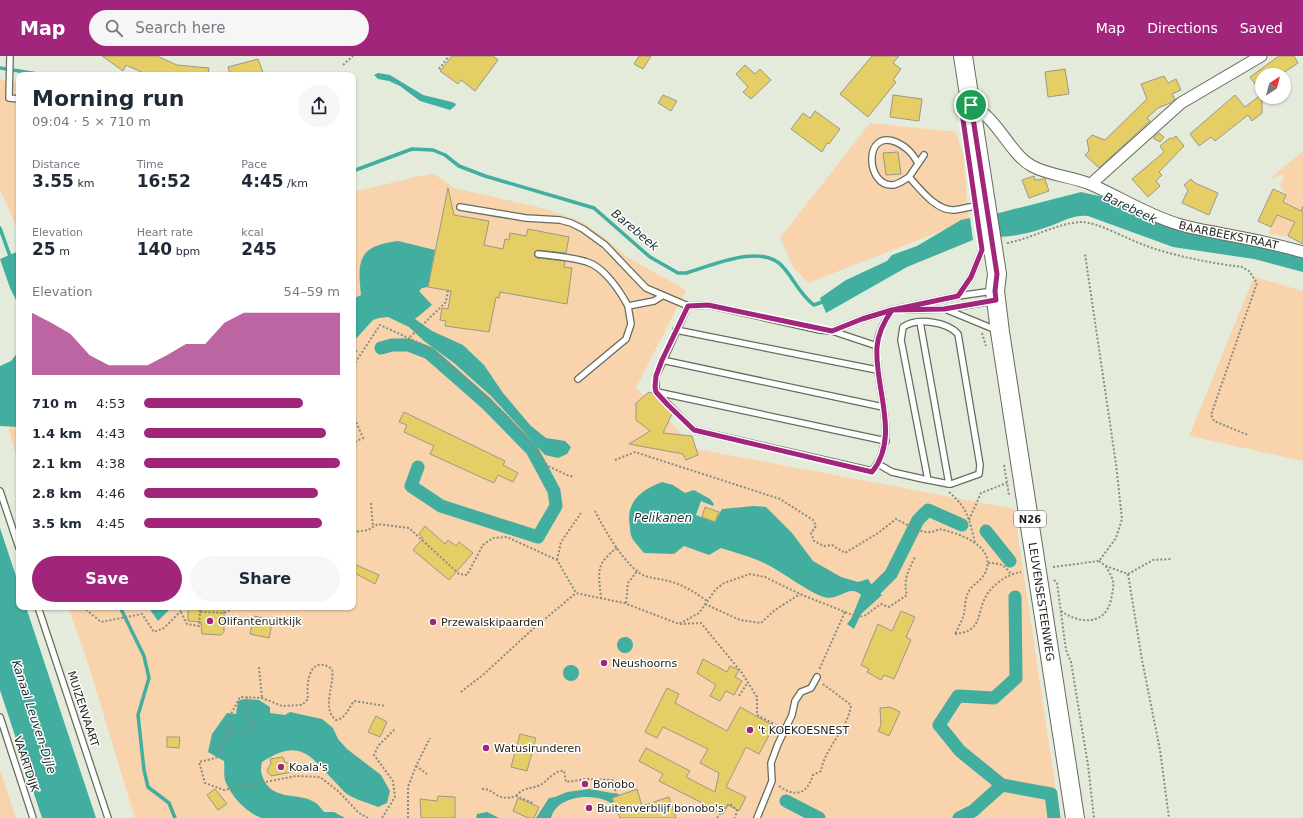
<!DOCTYPE html>
<meta charset="utf-8">
<style>
:root{--surface:#fff;--page:#f6f6f7;--text:#1f2937;--muted:#747a83;--accent:#a0257b}
body{margin:0;font-family:"DejaVu Sans",sans-serif;background:var(--page);color:var(--text);height:100vh;display:flex;flex-direction:column;font-size:15px;white-space:nowrap}
*{box-sizing:border-box;margin:0}
p{font-size:13px;color:var(--muted)}
.icon{flex:none;width:22px;height:22px;fill:none;stroke:currentColor;stroke-width:2;stroke-linecap:round;stroke-linejoin:round}
.map{position:relative;flex:1;overflow:hidden}
.side{position:absolute;left:16px;top:16px;width:340px;height:538px;display:flex;flex-direction:column;background:var(--surface);border-radius:8px;box-shadow:0 1px 3px #0004}
.side>*{flex:none}
.needle{width:26px;rotate:36deg}
.buttons{position:absolute;left:1255px;top:12px;display:grid;gap:8px}
.buttons a{display:grid;place-items:center;width:36px;height:36px;border-radius:50%;background:var(--surface);box-shadow:0 1px 3px #0004;font-size:20px}
.pin{position:absolute;display:grid;place-items:center;width:34px;height:34px;color:#fff;margin:-17px;border:2px solid #fff;border-radius:50%;box-shadow:0 1px 4px #0007}
.round{display:grid;place-items:center;flex:none;width:42px;height:42px;border-radius:21px;background:var(--page)}
.headline{display:flex;align-items:center;justify-content:space-between;height:68px;padding:0 16px}
h1{font-size:22px;font-weight:600;line-height:30px}
.stats{display:grid;grid-template-columns:repeat(3,1fr);gap:6px;height:68px;padding:4px 16px}
.stats div{display:grid;align-content:center}
.stats b{font-size:17px;font-weight:600}
.stats small{font-size:11px;font-weight:400}
.stats p{font-size:11px}
.chart{height:112px;padding:8px 16px}
.chart p{display:flex;justify-content:space-between}
.chart svg{width:100%;height:72px;margin-top:4px;fill:var(--accent);opacity:.7}
.action{display:flex;gap:8px;margin-top:auto;padding:8px 16px}
.action a{flex:1;height:46px;border-radius:24px;background:var(--accent);color:#fff;font-size:16px;font-weight:600;line-height:46px;text-align:center}
.action a+a{background:var(--page);color:var(--text)}
ul{padding:0 16px;list-style:none;font-size:13px}
li{display:grid;grid-template-columns:64px 48px 1fr;align-items:center;height:30px}
li i{height:10px;border-radius:5px;background:var(--accent)}
header{display:flex;align-items:center;gap:24px;box-sizing:border-box;height:56px;padding:0 20px;background:var(--accent);color:#fff}
header strong{font-size:19px}
nav{display:flex;gap:22px;margin-inline-start:auto;font-size:14px}
.search{width:280px;height:36px;background:var(--page);display:flex;align-items:center;gap:10px;box-sizing:border-box;padding:0 14px;border-radius:22px;color:var(--muted);font-size:15px}
.map>svg:first-child{display:block}
.green{fill:#f8d3ac}
.water{fill:#41ae9f}
.lines{fill:none;stroke-linecap:round;stroke-linejoin:round}
.stream{stroke:#41ae9f;stroke-width:3.5}
.canal{stroke:#41ae9f;stroke-width:13}
.building{fill:#e5ce66;stroke:#9b9888}
.lane-casing{stroke:#666c5e;stroke-width:8}
.street-casing{stroke:#666c5e;stroke-width:13}
.primary-casing{stroke:#666c5e;stroke-width:20}
.path{stroke:#888d81;stroke-width:2;stroke-dasharray:2 2;stroke-linecap:butt}
.lane{stroke:#fff;stroke-width:5.5}
.street{stroke:#fff;stroke-width:11}
.primary{stroke:#fff;stroke-width:18}
.route-casing{stroke:#fff;stroke-width:8}
.route{stroke:#a0257b;stroke-width:5}
.poi-dot{fill:#a0257b;stroke:#fff;stroke-width:1.5}
.labels{text-anchor:middle;dominant-baseline:central;stroke-width:3;stroke-linejoin:round;paint-order:stroke}
.shield{fill:#fff;stroke:#61635f;stroke-width:1}
.shield-label{font-size:10px;font-weight:bold;fill:#1d201a}
.street-label{font-size:11px;fill:#1d201a;stroke:#fff}
.poi-label{font-size:11px;fill:#1d201a;stroke:#fff;text-anchor:start}
.water-label{font-size:12px;font-style:italic;fill:#1b3330;stroke:#fff}
</style>
<header>
<strong>Map</strong>
<div class="search"><svg class="icon" aria-label="search" viewBox="0 0 24 24"><circle cx="10" cy="10" r="6"/><path d="M15 15l6 6"/></svg>Search here</div>
<nav><a>Map</a><a>Directions</a><a>Saved</a></nav>
</header>
<div class="map">
<svg width="1303" height="762" viewBox="0 0 1303 762">
<rect width="100%" height="100%" fill="#e5ebdb"/>
<g class="green">
<polygon points="0,23 19,28 19,177 0,133"/>
<polygon points="870,67 956,76 963,98 969,162 961,164 949,172 808,227 793,211 780,182"/>
<polygon points="1303,95 1303,149 1288,180 1268,178 1277,159 1281,161 1287,148 1283,146 1286,139 1280,129 1284,120 1282,118 1279,121 1278,119 1274,123 1272,121"/>
<polygon points="433,117 454,132 546,153 584,167 605,182 627,201 686,234 636,332 697,393 1014,453 1060,762 135,762 86,601 68,551 353,551 353,136"/>
<polygon points="1254,221 1303,235 1303,405 1189,380"/>
<polygon points="19,336 19,412 9,374"/>
<polygon points="0,714 16,762 0,762"/>
</g>
<g class="water">
<polygon points="378,17 390,19 423,39 452,46 456,48 455,50 450,54 420,45 400,30 389,25 378,23 374,19"/>
<path d="M1081,136L1108,142L1178,174L1303,199V216L1254,203L1173,191L1088,160C1074,159 1066,164 1053,169C1035,176 1018,180 999,181L995,158Z"/>
<polygon points="970,162 973,184 907,211 826,257 820,242 846,224 887,205 892,199 917,190 961,164"/>
<path d="M398,185L435,194L428,231L422,232L419,235L432,249L415,263L432,275L463,289L484,309L503,337L531,370L546,382L565,385L571,391L567,398L558,402L545,399L491,340L454,307L424,285L409,271L388,261L379,262L373,264L353,286V239L357,241L361,239C357,203 359,190 398,185Z"/>
<polygon points="19,195 19,250 10,232 0,203"/>
<polygon points="19,295 19,371 0,370 0,310 11,305"/>
<path d="M662,426L673,429L685,437L694,434L710,443L714,448L713,450L701,445L696,459L715,466L722,453L754,450L766,451L792,477L813,505L841,521L858,526L868,523L875,534L882,539L861,558L854,573L847,568L851,563L861,539C850,527 838,546 824,541C808,536 784,517 768,509C753,501 736,497 721,492L709,499L684,490L674,498L644,497C641,493 637,489 634,485C631,482 630,475 630,471C625,446 641,434 662,426Z"/>
<polygon points="0,472 19,529 19,551 26,551 96,762 42,762 0,634"/>
<polygon points="148,551 172,551 158,565"/>
<circle cx="625" cy="589" r="8"/>
<circle cx="571" cy="617" r="8"/>
<path d="M244,643L259,644L270,651V657L285,659L290,656L322,663L333,672L338,683L347,693L381,719L390,735L387,747L378,751C369,747 356,744 347,738C343,735 339,730 336,727C310,700 301,681 262,706C260,715 261,718 265,726C276,745 300,736 316,747C319,749 322,754 324,756H334L345,762H261C246,756 233,742 226,727C223,721 225,711 224,705L208,696L212,678L227,657L236,658L238,645Z"/>
<path d="M589,733L618,738L630,746L617,752C602,735 557,737 551,762H536L549,742L555,741L567,736Z"/>
<polygon points="487,756 499,762 476,762 477,758"/>
</g>
<g class="lines">
<g class="stream">
<polyline points="0,12 44,19"/>
<path d="M353,115L412,93L433,94L445,99L459,110L485,120L594,152L650,201L678,217H686C711,210 762,186 783,211C794,223 800,239 814,249L825,245"/>
<polyline points="0,172 11,203"/>
<polyline points="120,551 144,600 149,622 138,659 144,714 148,731 169,747 175,762"/>
</g>
<g class="canal">
<polyline points="381,292 392,289 408,289 429,297 486,347 532,394 554,435 556,450 538,481 441,450 411,430 418,411"/>
<polyline points="986,475 1010,505"/>
<polyline points="875,534 891,518 918,464 928,454 962,469"/>
<polyline points="1002,729 960,695 939,669 958,640 994,642 1016,622 1015,541"/>
<polyline points="786,745 819,762"/>
<polyline points="959,762 973,755 1002,729 1051,738 1054,762"/>
</g>
</g>
<g class="building">
<polygon points="102,0 157,0 177,9 209,12 208,19 148,19 126,9 123,15"/>
<polygon points="452,0 493,0 498,4 475,35 461,24 458,28 440,15"/>
<polygon points="639,0 651,0 643,13 634,8"/>
<polygon points="872,0 899,0 893,7 901,13 893,24 896,26 868,61 840,38"/>
<polygon points="1279,0 1294,0 1298,7 1280,19 1262,19 1262,38 1250,21"/>
<polygon points="258,3 264,19 230,19 228,11"/>
<polygon points="745,9 755,18 760,13 771,24 751,43 743,36 748,31 736,18"/>
<polygon points="1065,13 1069,38 1048,41 1045,16"/>
<polygon points="1164,20 1168,27 1176,23 1181,34 1172,38 1175,43 1170,47 1158,52 1147,62 1150,65 1099,112 1085,99 1089,95 1087,84 1092,79 1105,84 1147,43 1141,28"/>
<polygon points="1262,38 1262,57 1252,65 1248,59 1215,85 1211,81 1199,90 1190,78 1235,39 1245,51"/>
<polygon points="663,39 677,45 671,55 658,47"/>
<polygon points="893,39 922,43 919,65 890,61"/>
<polygon points="815,55 840,73 829,88 827,87 822,96 791,73 803,57 810,62"/>
<polygon points="1159,77 1164,81 1160,86 1153,82"/>
<polygon points="1176,80 1184,90 1159,116 1162,119 1156,125 1160,130 1148,141 1132,123 1164,96 1160,90 1170,82 1172,83"/>
<polygon points="898,96 901,118 886,119 883,97"/>
<polygon points="1034,120 1035,124 1045,123 1049,135 1029,142 1022,124"/>
<polygon points="1191,123 1195,127 1218,137 1209,159 1182,147 1188,134 1184,129"/>
<polygon points="448,132 454,159 489,165 484,189 503,193 505,183 509,184 510,177 526,180 528,173 569,181 566,197 538,194 534,198 537,202 565,205 564,211 572,212 567,248 500,236 499,242 496,241 489,276 445,270 446,265 440,264 442,252 448,253 451,235 428,231"/>
<polygon points="1273,133 1286,139 1283,146 1301,155 1303,150 1303,188 1288,180 1295,166 1277,159 1271,171 1258,165"/>
<polygon points="649,336 652,337 672,358 663,377 692,380 698,399 686,404 683,398 629,388 650,375 636,364 636,347"/>
<polygon points="404,356 505,405 503,409 518,417 513,426 498,419 494,427 430,398 434,390 404,376 407,369 399,366"/>
<polygon points="705,451 719,456 715,466 702,461"/>
<polygon points="425,470 445,488 448,484 456,490 459,486 473,497 449,524 413,494 423,482 419,478"/>
<polygon points="354,508 379,519 375,528 353,516"/>
<polygon points="190,551 224,552 224,576 221,579 202,578 201,566 188,565 188,554"/>
<polygon points="901,555 915,561 906,581 911,584 894,623 884,619 881,624 867,616 869,613 861,609 878,568 892,575"/>
<polygon points="254,560 273,564 269,582 250,578"/>
<polygon points="703,603 727,616 730,610 739,614 735,621 742,625 734,639 726,635 720,645 710,640 716,629 697,617"/>
<polygon points="667,632 679,638 675,647 727,675 740,651 774,670 759,698 746,691 726,731 746,741 739,755 728,749 723,758 711,753 712,752 659,725 663,718 639,705 646,692 690,715 686,721 715,736 719,717 700,707 708,693 663,671 657,682 645,676"/>
<polygon points="890,651 900,656 889,680 878,675 881,669 880,652"/>
<polygon points="376,660 387,666 380,681 368,676"/>
<polygon points="520,678 536,682 527,715 511,711"/>
<polygon points="167,681 180,681 179,692 167,691"/>
<polygon points="283,701 285,706 292,708 294,712 292,716 271,720 267,715 271,707 270,703"/>
<polygon points="215,733 227,748 218,754 207,739"/>
<polygon points="637,733 642,750 669,741 676,762 620,762 612,742"/>
<polygon points="438,740 455,741 455,762 421,762 420,743 437,745"/>
<polygon points="518,742 539,751 534,762 528,762 513,755"/>
</g>
<g class="lines">
<defs>
<g id="lane">
<polyline points="10,0 9,42 19,43"/>
<path d="M924,99L909,121C920,133 936,155 954,154C961,153 969,151 976,150"/>
<path d="M909,121C904,124 898,129 892,129C866,130 863,73 896,86C907,91 912,97 918,107"/>
<polyline points="460,151 526,162 560,164 571,167 583,173 605,189 646,232 688,250"/>
<path d="M538,198C554,200 572,201 587,206C604,211 620,235 628,250L654,245L662,240"/>
<polyline points="958,240 971,221 982,194"/>
<polyline points="945,253 996,274"/>
<path d="M892,254C885,264 877,278 877,291C874,331 901,381 872,415L694,374L656,336V320L688,250L708,249L820,274L832,275L862,263L892,254L958,240L993,235"/>
<polyline points="907,254 944,253 993,245"/>
<polyline points="920,266 949,428"/>
<polyline points="676,274 877,314"/>
<polyline points="832,275 877,290"/>
<polyline points="662,304 883,351"/>
<polyline points="578,323 626,283 631,268 628,250"/>
<polyline points="657,336 886,385"/>
<path d="M878,408L892,416L923,423L949,428H951L979,418L980,409L958,278C947,266 918,261 903,271L901,284L928,424"/>
<polyline points="0,435 19,492"/>
<polyline points="38,551 108,762"/>
<polyline points="0,661 33,762"/>
<polyline points="757,762 772,725 771,707 778,688 792,659 795,645 801,636 811,632 817,621"/>
</g>
<g id="street">
<path id="s1" d="M961,49C993,48 1006,96 1032,110C1050,120 1071,120 1090,128C1120,141 1149,160 1181,169C1195,173 1209,175 1223,178C1250,183 1276,188 1303,196"/>
<polyline points="1091,128 1181,47 1261,0"/>
</g>
<g id="primary">
<path id="s2" d="M963,0L997,218L995,235L1000,276L1075,762"/>
</g>
</defs>
<use href="#lane" class="lane-casing"/>
<use href="#street" class="street-casing"/>
<use href="#primary" class="primary-casing"/>
<g class="path">
<polyline points="343,9 353,0"/>
<polyline points="439,13 449,0"/>
<path d="M1007,187C1031,183 1057,167 1081,166C1098,166 1127,183 1144,189C1173,200 1211,207 1242,211L1249,215L1257,227L1211,359L1214,365L1248,379"/>
<polyline points="982,277 986,290"/>
<polyline points="410,281 446,246 448,234"/>
<polyline points="353,299 358,293"/>
<polyline points="353,310 380,269 426,290 451,309 508,361 523,378 548,410 567,419 574,421"/>
<polyline points="353,359 363,382 353,387"/>
<path d="M615,404L635,396L780,443L813,464L816,470L811,477L814,485L824,490L832,489L845,497L878,477L896,463C909,469 925,482 939,473C959,477 1000,491 984,519C980,526 971,529 968,537C965,543 965,552 964,558C962,565 958,572 955,578"/>
<polyline points="1004,409 1009,439"/>
<path d="M949,436C968,453 969,462 975,487"/>
<polyline points="371,447 373,471"/>
<path d="M595,455C604,473 626,512 645,520C654,523 663,523 672,526C685,530 696,537 707,545"/>
<polyline points="969,464 981,437 1007,427"/>
<polyline points="353,476 368,474 378,468 409,472 459,518 467,519 483,489 493,482 507,481 557,504 576,537 624,547 679,568 699,557 716,533 724,527 750,518 765,521 800,538 845,556 819,614"/>
<polyline points="557,504 561,486 581,457"/>
<polyline points="1099,505 1106,510 1128,518 1153,504 1172,503"/>
<path d="M988,507C999,507 1004,508 1011,518"/>
<polyline points="1053,511 1099,505 1116,482 1122,463 1116,408 1085,198"/>
<polyline points="1128,518 1142,604 1160,694 1169,762"/>
<polyline points="1054,524 1057,527 1066,594 1071,606 1088,709 1094,762"/>
<path d="M601,543C599,516 594,509 618,491"/>
<polyline points="626,547 628,527 638,514"/>
<polyline points="705,548 740,564 761,567 775,554 800,538"/>
<polyline points="83,551 101,566 142,558 154,576 164,572 185,551"/>
<path d="M1061,555C1079,568 1105,570 1111,544C1112,538 1114,531 1113,525C1112,520 1108,515 1106,510"/>
<polyline points="181,556 187,568 199,570 200,556 224,557 230,554 228,551"/>
<polyline points="200,556 200,551"/>
<path d="M845,556C866,565 864,559 881,548L889,551L907,539C903,524 908,515 915,501"/>
<polyline points="680,568 701,567 742,617 757,641 757,659 778,670"/>
<path d="M955,578C983,575 976,559 986,540C993,528 1008,518 1021,516"/>
<polyline points="259,611 262,642"/>
<polyline points="461,636 484,618 534,572 576,537"/>
<polyline points="739,640 748,626"/>
<polyline points="229,673 238,677 256,672 248,657 247,641"/>
<polyline points="416,710 427,718"/>
<path d="M779,730C796,742 807,738 813,719L821,715C825,691 848,673 851,649L823,628"/>
<path d="M482,733C495,732 496,747 516,740L533,747"/>
<path d="M516,740C526,729 532,734 542,728C549,723 555,714 564,715L566,726L587,723L614,724L616,741"/>
<path d="M368,762L359,757L338,735L320,721L296,720L224,734L205,727L199,706L216,702L229,673L230,660L240,641L262,642L282,650L302,649L308,643C306,629 309,597 332,613C335,628 321,653 336,664C346,662 348,653 354,645L386,650"/>
<polyline points="382,762 395,741 393,725 374,699 378,690 395,673"/>
<polyline points="408,762 408,731 416,710 430,682"/>
<polyline points="717,762 725,751 730,748 737,754 735,762"/>
</g>
<use href="#lane" class="lane"/>
<use href="#street" class="street"/>
<use href="#primary" class="primary"/>
</g>
<g class="lines">
<defs>
<path id="route" d="M971,49L961,50L982,194L971,221L958,240L892,254L862,263L832,275L708,249L688,250L662,304L656,320L655,331L656,336L668,349L694,374L872,416C901,380 874,331 877,291C878,278 885,264 892,254L944,253L996,244L995,235L997,218L971,49"/>
</defs>
<use href="#route" class="route-casing"/>
<use href="#route" class="route"/>
</g>
<g class="poi-dot">
<circle cx="210" cy="565" r="4"/>
<circle cx="433" cy="566" r="4"/>
<circle cx="604" cy="607" r="4"/>
<circle cx="750" cy="674" r="4"/>
<circle cx="486" cy="692" r="4"/>
<circle cx="281" cy="711" r="4"/>
<circle cx="585" cy="728" r="4"/>
<circle cx="589" cy="752" r="4"/>
</g>
<g class="labels">
<rect class="shield" x="1014" y="455" width="32" height="16" rx="3"/>
<g class="shield-label">
<text x="1030" y="463">N26</text>
</g>
<g class="street-label">
<text stroke="none"><textPath href="#s1" startOffset="306">BAARBEEKSTRAAT</textPath></text>
<text stroke="none"><textPath href="#s2" startOffset="552">LEUVENSESTEENWEG</textPath></text>
<text transform="translate(83 653) rotate(72)">MUIZENVAART</text>
<text transform="translate(26 708) rotate(72)">VAARTDIJK</text>
</g>
<g class="poi-label">
<text x="218" y="565">Olifantenuitkijk</text>
<text x="441" y="566">Przewalskipaarden</text>
<text x="612" y="607">Neushoorns</text>
<text x="758" y="674">'t KOEKOESNEST</text>
<text x="494" y="692">Watusirunderen</text>
<text x="289" y="711">Koala's</text>
<text x="593" y="728">Bonobo</text>
<text x="597" y="752">Buitenverblijf bonobo's</text>
</g>
<g class="water-label">
<text transform="translate(1130 152) rotate(25)">Barebeek</text>
<text transform="translate(635 174) rotate(40)">Barebeek</text>
<text x="663" y="462">Pelikanen</text>
<text transform="translate(34 661) rotate(72)">Kanaal Leuven-Dijle</text>
</g>
</g>
</svg>
<div class="buttons">
<a><svg class="needle" viewBox="-14 -14 28 28"><path d="M0-13l5 13h-10z" fill="#e53935"/><path d="M0 13l5-13h-10z" fill="#747a83"/></svg></a>
</div>
<div class="pin" style="left:971px;top:49px;background:#1e9e55"><svg class="icon" aria-label="arrive" viewBox="0 0 24 24"><path d="M6 21V4h12l-3 4 3 4H6"/></svg></div>
<section class="side">
<div class="headline"><div><h1>Morning run</h1><p>09:04 · 5 × 710 m</p></div><a class="round"><svg class="icon" aria-label="share" viewBox="0 0 24 24"><path d="M12 15V3M7 8l5-5 5 5M5 13v7h14v-7"/></svg></a></div>
<div class="stats">
<div><p>Distance</p><b>3.55<small> km</small></b></div>
<div><p>Time</p><b>16:52</b></div>
<div><p>Pace</p><b>4:45<small> /km</small></b></div>
</div>
<div class="stats">
<div><p>Elevation</p><b>25<small> m</small></b></div>
<div><p>Heart rate</p><b>140<small> bpm</small></b></div>
<div><p>kcal</p><b>245</b></div>
</div>
<div class="chart"><p><span>Elevation</span>54–59 m</p>
<svg viewBox="0 0 160 44" preserveAspectRatio="none"><path d="M0 44V6L10 12L20 19L30 32L40 38L50 38L60 38L70 32L80 25L90 25L100 12L110 6L120 6L130 6L140 6L150 6L160 6V44z"/></svg>
</div>
<ul>
<li><b>710 m</b>4:53<i style="width:81%"></i></li>
<li><b>1.4 km</b>4:43<i style="width:93%"></i></li>
<li><b>2.1 km</b>4:38<i style="width:100%"></i></li>
<li><b>2.8 km</b>4:46<i style="width:89%"></i></li>
<li><b>3.5 km</b>4:45<i style="width:91%"></i></li>
</ul>
<div class="action"><a>Save</a><a>Share</a></div>
</section>
</div>
